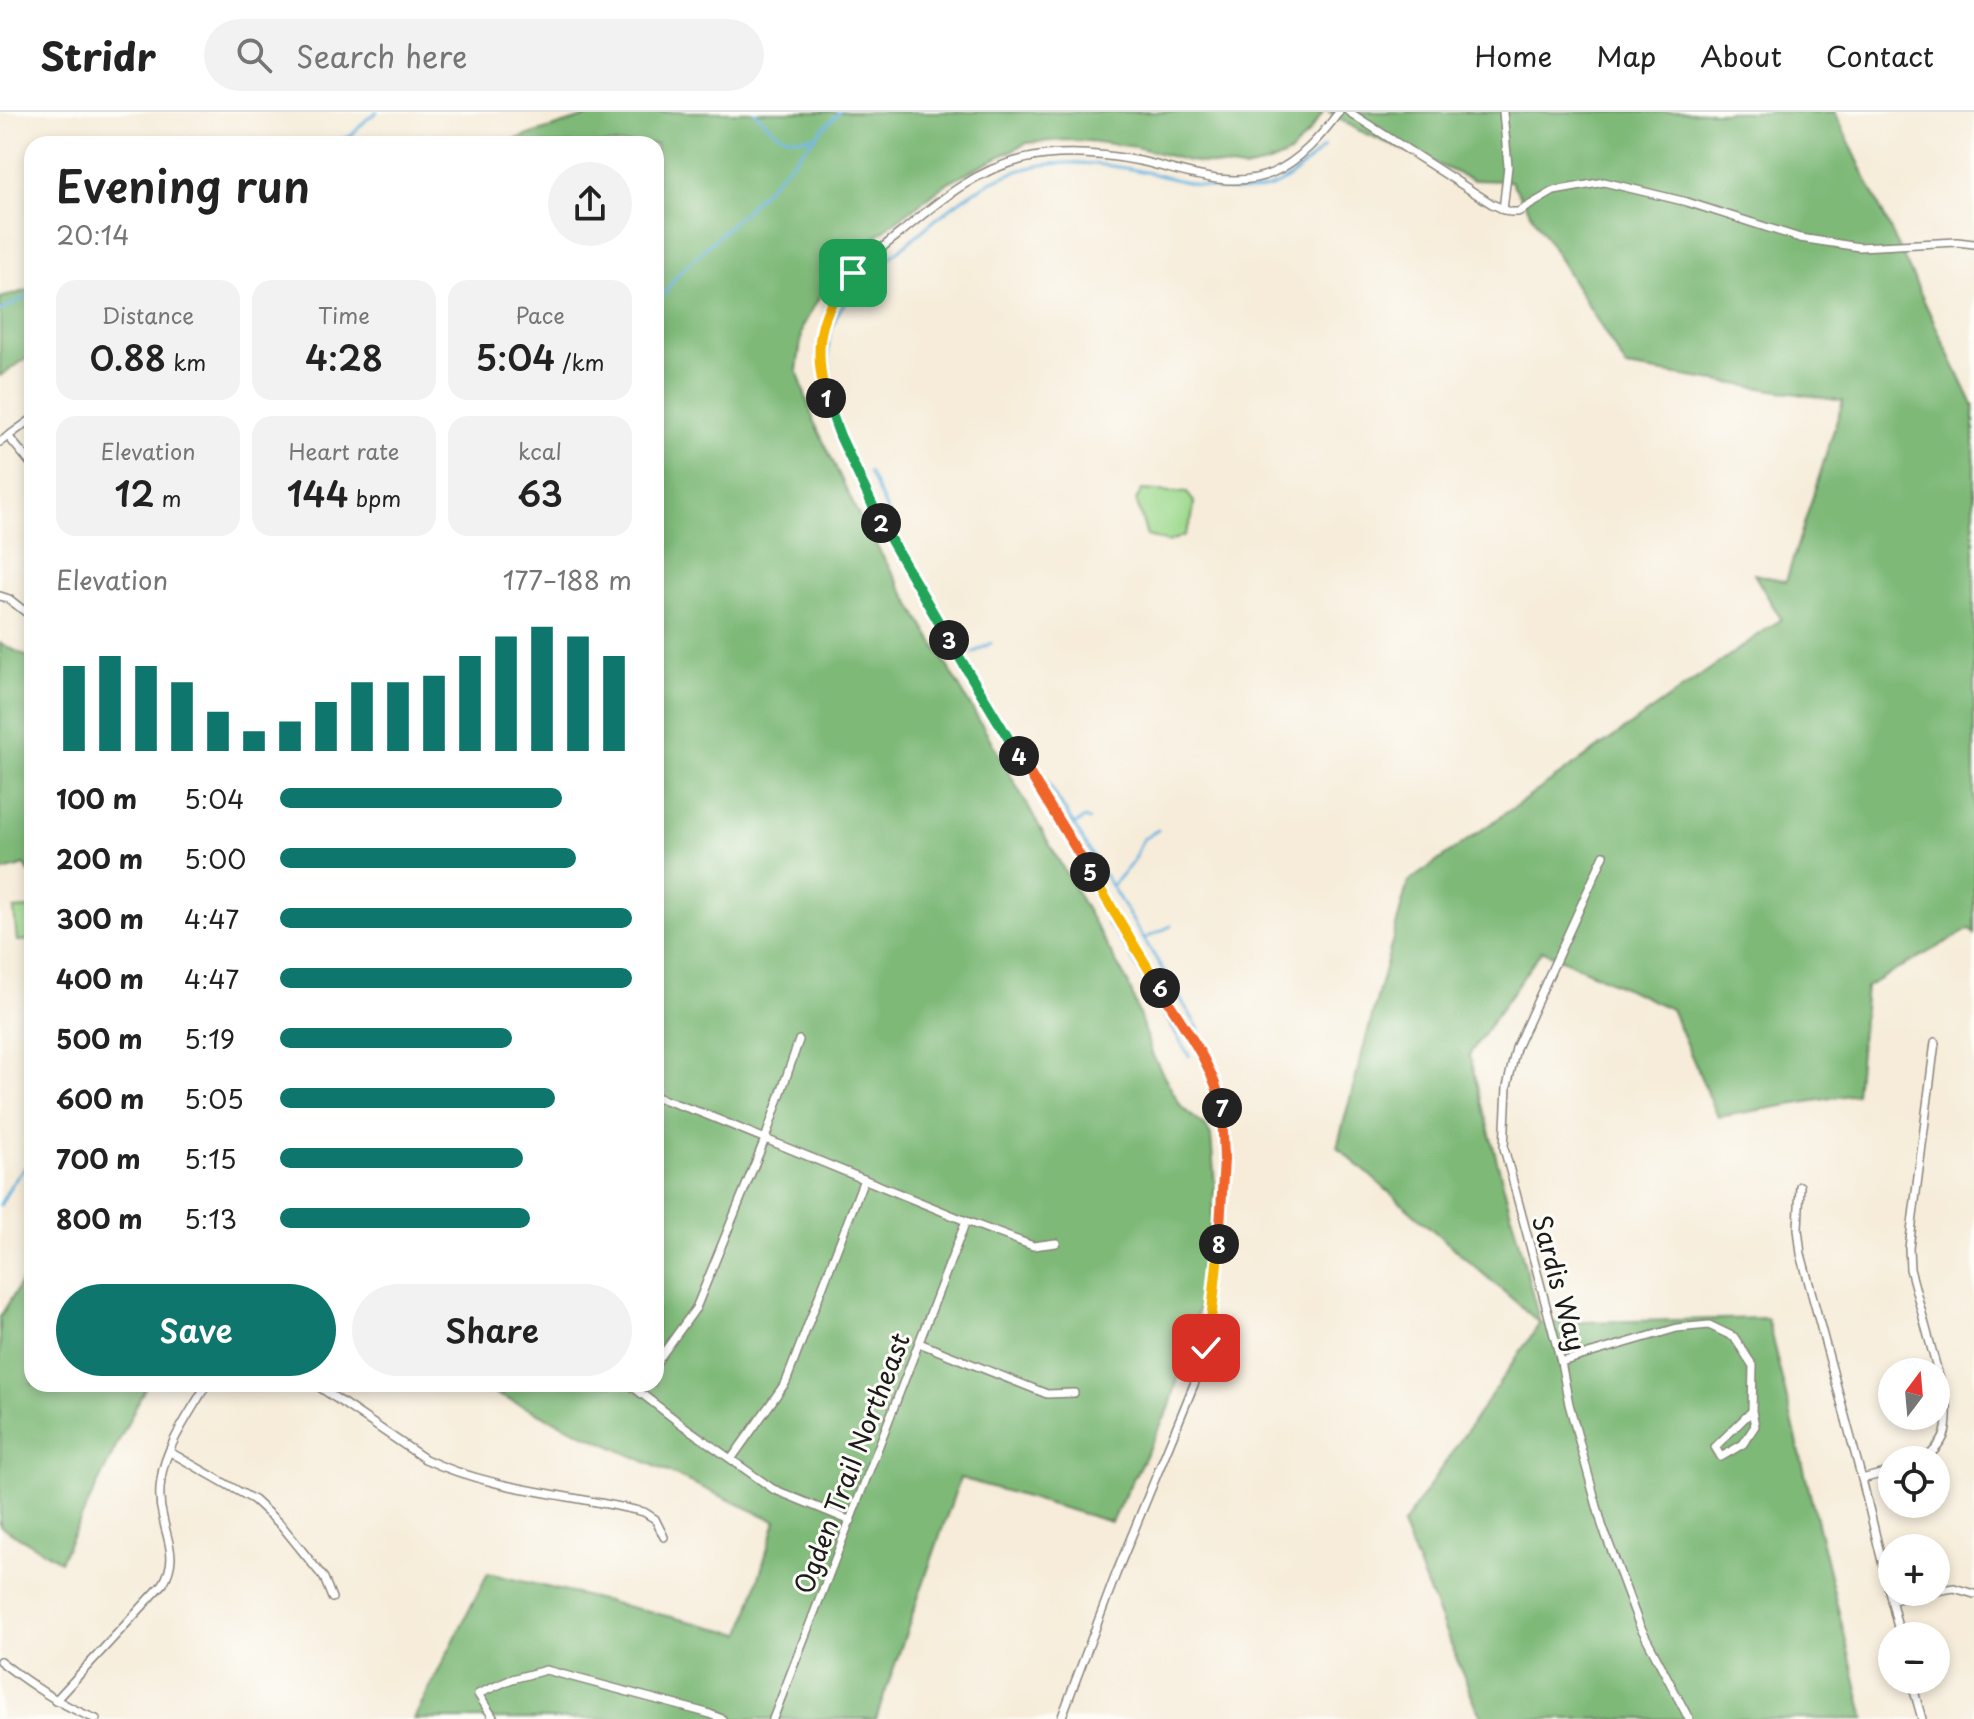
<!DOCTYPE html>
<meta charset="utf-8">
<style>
:root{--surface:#fff;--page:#f2f2f2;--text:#222;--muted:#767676;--line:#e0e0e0;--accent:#0f766e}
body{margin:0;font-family:"Playpen Sans",sans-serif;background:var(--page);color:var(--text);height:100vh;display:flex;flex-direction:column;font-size:30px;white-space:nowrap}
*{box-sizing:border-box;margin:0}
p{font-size:26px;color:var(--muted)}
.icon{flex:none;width:44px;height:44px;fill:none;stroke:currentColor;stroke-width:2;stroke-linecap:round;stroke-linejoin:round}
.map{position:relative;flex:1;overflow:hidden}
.sheet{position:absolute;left:24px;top:24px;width:640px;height:1256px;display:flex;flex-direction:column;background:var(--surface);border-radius:24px;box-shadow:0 4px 12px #0003}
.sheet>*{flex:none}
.needle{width:52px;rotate:16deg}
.controls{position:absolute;left:1878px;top:1246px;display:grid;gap:16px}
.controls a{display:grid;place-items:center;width:72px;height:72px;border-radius:50%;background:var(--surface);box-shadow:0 4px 12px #0003;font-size:40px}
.pin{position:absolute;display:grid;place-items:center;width:68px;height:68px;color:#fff;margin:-34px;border-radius:16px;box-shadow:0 4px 12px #0006}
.km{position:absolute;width:40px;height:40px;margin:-20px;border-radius:50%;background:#222;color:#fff;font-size:22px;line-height:40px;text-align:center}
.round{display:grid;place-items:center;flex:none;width:84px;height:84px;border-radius:42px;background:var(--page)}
.overview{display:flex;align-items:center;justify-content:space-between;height:136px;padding:0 32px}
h1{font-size:44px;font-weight:600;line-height:60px}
.figures{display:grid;grid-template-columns:repeat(3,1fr);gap:12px;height:136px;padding:8px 32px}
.figures div{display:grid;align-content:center;border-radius:20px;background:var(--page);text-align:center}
.figures b{font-size:34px;font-weight:600}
.figures small{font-size:22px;font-weight:400}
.figures p{font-size:22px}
.chart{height:224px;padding:16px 32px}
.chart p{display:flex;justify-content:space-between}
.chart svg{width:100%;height:144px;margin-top:8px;stroke:var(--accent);stroke-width:6}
.primary-button{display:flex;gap:16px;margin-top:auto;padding:16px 32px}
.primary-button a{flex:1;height:92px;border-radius:48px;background:var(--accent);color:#fff;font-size:32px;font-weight:600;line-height:92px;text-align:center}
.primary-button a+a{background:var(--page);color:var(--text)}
ul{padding:0 32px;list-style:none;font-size:26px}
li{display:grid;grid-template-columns:128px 96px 1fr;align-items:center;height:60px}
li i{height:20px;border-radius:10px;background:var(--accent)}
header{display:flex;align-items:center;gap:48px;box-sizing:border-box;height:112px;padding:0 40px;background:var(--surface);border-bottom:2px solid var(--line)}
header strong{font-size:38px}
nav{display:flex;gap:44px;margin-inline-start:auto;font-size:28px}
.search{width:560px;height:72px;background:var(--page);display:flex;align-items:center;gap:20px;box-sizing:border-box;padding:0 28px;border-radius:44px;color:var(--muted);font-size:30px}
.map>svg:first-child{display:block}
.green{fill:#9dd98d;stroke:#5c7a54;stroke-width:2}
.forest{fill:#7eb978;stroke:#4d6a4a;stroke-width:2}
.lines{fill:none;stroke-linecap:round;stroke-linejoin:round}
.stream{stroke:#67b3e0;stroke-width:3}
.street-casing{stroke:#89847a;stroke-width:10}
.street{stroke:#fff;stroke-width:7}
.split-1-casing{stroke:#fff;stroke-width:16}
.split-2-casing{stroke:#fff;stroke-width:16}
.split-3-casing{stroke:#fff;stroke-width:16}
.split-4-casing{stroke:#fff;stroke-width:16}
.split-5-casing{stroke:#fff;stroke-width:16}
.split-6-casing{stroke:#fff;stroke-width:16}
.split-7-casing{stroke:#fff;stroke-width:16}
.split-8-casing{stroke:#fff;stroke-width:16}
.split-9-casing{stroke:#fff;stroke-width:16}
.split-1{stroke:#f5b400;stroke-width:10}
.split-2{stroke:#22a559;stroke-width:10}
.split-3{stroke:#22a559;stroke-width:10}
.split-4{stroke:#22a559;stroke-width:10}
.split-5{stroke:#f0652b;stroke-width:10}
.split-6{stroke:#f5b400;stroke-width:10}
.split-7{stroke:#f0652b;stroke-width:10}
.split-8{stroke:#f0652b;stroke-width:10}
.split-9{stroke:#f5b400;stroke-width:10}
.labels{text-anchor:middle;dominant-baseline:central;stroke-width:6;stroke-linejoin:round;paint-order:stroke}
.street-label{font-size:26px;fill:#1c1c1c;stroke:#fdfcf7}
</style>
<header>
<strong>Stridr</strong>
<div class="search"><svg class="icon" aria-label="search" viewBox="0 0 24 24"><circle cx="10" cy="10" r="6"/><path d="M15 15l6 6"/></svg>Search here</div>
<nav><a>Home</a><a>Map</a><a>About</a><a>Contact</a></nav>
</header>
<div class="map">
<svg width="1974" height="1607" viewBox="0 0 1974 1607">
<rect width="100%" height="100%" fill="#fdfcf7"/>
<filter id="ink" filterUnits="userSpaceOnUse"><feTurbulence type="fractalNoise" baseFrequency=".0125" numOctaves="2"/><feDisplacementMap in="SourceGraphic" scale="16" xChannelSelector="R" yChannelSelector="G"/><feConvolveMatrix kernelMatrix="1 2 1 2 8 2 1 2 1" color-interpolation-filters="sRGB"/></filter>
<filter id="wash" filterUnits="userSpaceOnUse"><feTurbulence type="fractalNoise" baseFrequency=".006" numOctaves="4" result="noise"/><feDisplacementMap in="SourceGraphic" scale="32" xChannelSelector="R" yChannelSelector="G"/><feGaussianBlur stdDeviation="1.8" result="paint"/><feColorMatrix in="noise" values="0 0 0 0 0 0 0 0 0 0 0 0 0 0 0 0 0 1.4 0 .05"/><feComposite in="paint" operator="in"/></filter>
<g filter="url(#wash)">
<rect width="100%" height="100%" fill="#f6ecd9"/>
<g class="green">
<polygon points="1142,378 1187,381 1194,390 1192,406 1185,423 1168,430 1147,424 1136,388"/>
<polygon points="30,796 32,828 17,829 14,797"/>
</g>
<g class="forest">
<polygon points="602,0 1323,0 1309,21 1290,42 1267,52 1243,57 1188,49 1136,35 1088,29 1065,28 1027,31 950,69 863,134 825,175 803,214 797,258 814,310 859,404 990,627 1129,873 1153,944 1182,996 1206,1015 1211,1024 1215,1074 1206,1159 1198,1199 1169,1297 1111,1410 960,1366 876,1607 414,1607 488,1461 742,1522 776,1409 474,1272 656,1272 656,32 500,32"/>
<polygon points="1329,0 1835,0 1974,295 1974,822 1970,817 1866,875 1856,982 1718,1005 1671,897 1542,838 1469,943 1540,1211 1767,1206 1865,1607 1483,1607 1474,1589 1402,1414 1540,1211 1337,1035 1408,770 1781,507 1754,462 1786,469 1843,289 1626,255 1511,69 1473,68 1358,18"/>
<polygon points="32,177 32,243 0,264 0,186"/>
<polygon points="0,531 32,547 32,765 25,753 0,760"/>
<polygon points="32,1152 32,1272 147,1272 60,1449 0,1414 0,1205"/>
</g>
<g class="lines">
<g class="stream">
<path d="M755,0C775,21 785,31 815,24"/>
<polyline points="330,32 352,23 366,8 377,0"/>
<polyline points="656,194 677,163 746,98 839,0"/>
<polyline points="0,199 32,182"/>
<path d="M831,265C829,253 827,241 829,229C835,191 865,165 893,143C941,104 978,64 1042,53C1075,48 1113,53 1145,60C1180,68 1236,87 1271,75C1288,70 1310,48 1324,35"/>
<polyline points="869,360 897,420"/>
<polyline points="973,541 991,531"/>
<polyline points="1045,666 1199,917"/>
<polyline points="1075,712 1085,706 1089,708"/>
<polyline points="1113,772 1132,751 1143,727 1158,718"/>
<polyline points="1107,812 1114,819 1130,844 1189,944"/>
<polyline points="1144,827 1171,814"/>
<polyline points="1212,939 1213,939"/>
<polyline points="0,1093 11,1073 32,1047"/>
</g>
</g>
</g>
<g filter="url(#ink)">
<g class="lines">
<defs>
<g id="street">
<polyline points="1349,0 1492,92 1510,100 1518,100 1554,79 1604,70 1687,90 1800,126 1859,135 1957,130 1974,132"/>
<polyline points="1503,98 1508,54 1503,0"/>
<polyline points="8,324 32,353"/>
<polyline points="0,330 32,307"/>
<polyline points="0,484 9,487 32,505"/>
<polyline points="1604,743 1516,936 1507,975 1504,1036 1561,1250 1569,1292 1602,1413 1639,1512 1689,1607"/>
<polyline points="656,985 702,1001 966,1109 1033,1134 1056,1131"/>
<polyline points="1800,1074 1798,1117 1801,1142 1862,1367 1900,1524"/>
<polyline points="919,1231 1047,1282 1074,1281"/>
<polyline points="1561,1250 1677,1216 1709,1213 1734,1225 1753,1254 1752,1299 1715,1335 1721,1345 1743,1332 1755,1314 1752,1299"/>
<polyline points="656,1251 696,1196 765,1027 799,928"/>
<path d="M315,1272L425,1347C494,1379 571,1382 644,1400L655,1407L664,1425"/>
<polyline points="629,1272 681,1312 773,1377 851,1409"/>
<polyline points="170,1340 254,1388 282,1414 324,1466 332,1486"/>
<polyline points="732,1346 786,1270 864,1067"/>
<path d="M1924,1348C1945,1330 1948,1322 1947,1294L1910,1157L1909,1136L1935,930"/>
<polyline points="1862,1367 1892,1359"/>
<polyline points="1936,1479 1954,1476 1974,1482"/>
<polyline points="1891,1488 1932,1480"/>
<path d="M0,1549C31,1573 60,1593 96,1607"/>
<polyline points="1911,1568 1922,1607"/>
<path d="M55,1589L163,1472C178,1446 168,1432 163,1406C160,1395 159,1380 161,1368C164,1337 191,1299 207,1272"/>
<polyline points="494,1607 478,1582 512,1567 546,1558 707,1601 722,1607"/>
<polyline points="773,1607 966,1109"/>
<path d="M1061,1607L1116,1462L1195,1270L1206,1236L1212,1200L1218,1136L1224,1047V1010L1221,991L1215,972L1196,935C1110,792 1021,651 937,508C905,454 874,400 848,342C837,316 825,290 821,262C815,221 828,186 857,157C872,143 888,131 904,118C940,88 977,57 1024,47C1061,38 1103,42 1140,49C1181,58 1230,79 1272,61C1300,49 1321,24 1339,0"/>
</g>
</defs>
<use href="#street" class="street-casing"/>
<use href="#street" class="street"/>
</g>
</g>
<g class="lines" filter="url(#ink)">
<defs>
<path id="split-1" d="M826,286C813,237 818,199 853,161"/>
<polyline id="split-2" points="826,286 840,324 881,411"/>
<polyline id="split-3" points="881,411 949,528"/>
<polyline id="split-4" points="949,528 1019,644"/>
<polyline id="split-5" points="1019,644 1090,760"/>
<polyline id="split-6" points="1090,760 1160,876"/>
<path id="split-7" d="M1160,876C1182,913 1214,953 1222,996"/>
<polyline id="split-8" points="1219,1132 1224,1047 1222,996"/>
<polyline id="split-9" points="1206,1236 1212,1200 1219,1132"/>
</defs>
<use href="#split-1" class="split-1-casing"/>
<use href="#split-2" class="split-2-casing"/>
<use href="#split-3" class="split-3-casing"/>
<use href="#split-4" class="split-4-casing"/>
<use href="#split-5" class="split-5-casing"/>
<use href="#split-6" class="split-6-casing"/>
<use href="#split-7" class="split-7-casing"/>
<use href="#split-8" class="split-8-casing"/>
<use href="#split-9" class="split-9-casing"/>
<use href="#split-1" class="split-1"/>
<use href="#split-2" class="split-2"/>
<use href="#split-3" class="split-3"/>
<use href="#split-4" class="split-4"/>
<use href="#split-5" class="split-5"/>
<use href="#split-6" class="split-6"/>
<use href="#split-7" class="split-7"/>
<use href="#split-8" class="split-8"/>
<use href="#split-9" class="split-9"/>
</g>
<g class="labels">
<g class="street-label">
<text transform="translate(1560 1171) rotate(75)">Sardis Way</text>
<text transform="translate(851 1351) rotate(-69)">Ogden Trail Northeast</text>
</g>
</g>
</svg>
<div class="controls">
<a><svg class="needle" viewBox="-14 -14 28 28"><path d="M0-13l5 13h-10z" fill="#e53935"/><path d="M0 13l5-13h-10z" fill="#767676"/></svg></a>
<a><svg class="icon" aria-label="locate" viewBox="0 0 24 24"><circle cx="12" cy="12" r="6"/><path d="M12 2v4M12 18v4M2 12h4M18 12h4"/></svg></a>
<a>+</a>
<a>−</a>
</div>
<div class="pin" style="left:853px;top:161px;background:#1e9e55"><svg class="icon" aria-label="arrive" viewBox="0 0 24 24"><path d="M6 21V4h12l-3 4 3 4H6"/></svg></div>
<div class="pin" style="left:1206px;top:1236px;background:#d93025"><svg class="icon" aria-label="check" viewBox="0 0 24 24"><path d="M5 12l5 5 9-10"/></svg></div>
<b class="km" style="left:826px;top:286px">1</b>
<b class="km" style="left:881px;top:411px">2</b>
<b class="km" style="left:949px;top:528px">3</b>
<b class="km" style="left:1019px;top:644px">4</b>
<b class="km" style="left:1090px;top:760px">5</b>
<b class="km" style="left:1160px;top:876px">6</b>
<b class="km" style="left:1222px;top:996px">7</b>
<b class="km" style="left:1219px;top:1132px">8</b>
<section class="sheet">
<div class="overview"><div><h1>Evening run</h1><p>20:14</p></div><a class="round"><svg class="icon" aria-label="share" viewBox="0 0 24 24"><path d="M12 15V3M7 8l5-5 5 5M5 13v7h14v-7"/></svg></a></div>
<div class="figures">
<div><p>Distance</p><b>0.88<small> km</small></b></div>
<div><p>Time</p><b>4:28</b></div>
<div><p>Pace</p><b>5:04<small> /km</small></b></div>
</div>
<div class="figures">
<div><p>Elevation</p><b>12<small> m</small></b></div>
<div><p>Heart rate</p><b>144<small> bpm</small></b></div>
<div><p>kcal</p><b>63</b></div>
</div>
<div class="chart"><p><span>Elevation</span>177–188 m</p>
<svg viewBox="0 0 160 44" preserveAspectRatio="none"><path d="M5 44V18M15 44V15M25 44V18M35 44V23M45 44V32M55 44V38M65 44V35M75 44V29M85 44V23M95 44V23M105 44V21M115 44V15M125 44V9M135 44V6M145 44V9M155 44V15"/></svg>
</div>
<ul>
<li><b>100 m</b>5:04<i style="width:80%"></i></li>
<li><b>200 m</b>5:00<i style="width:84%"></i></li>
<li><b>300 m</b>4:47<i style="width:100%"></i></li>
<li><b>400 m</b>4:47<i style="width:100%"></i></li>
<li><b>500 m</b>5:19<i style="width:66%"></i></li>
<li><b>600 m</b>5:05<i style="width:78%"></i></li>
<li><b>700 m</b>5:15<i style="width:69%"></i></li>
<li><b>800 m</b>5:13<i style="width:71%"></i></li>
</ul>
<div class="primary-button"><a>Save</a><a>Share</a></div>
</section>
</div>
